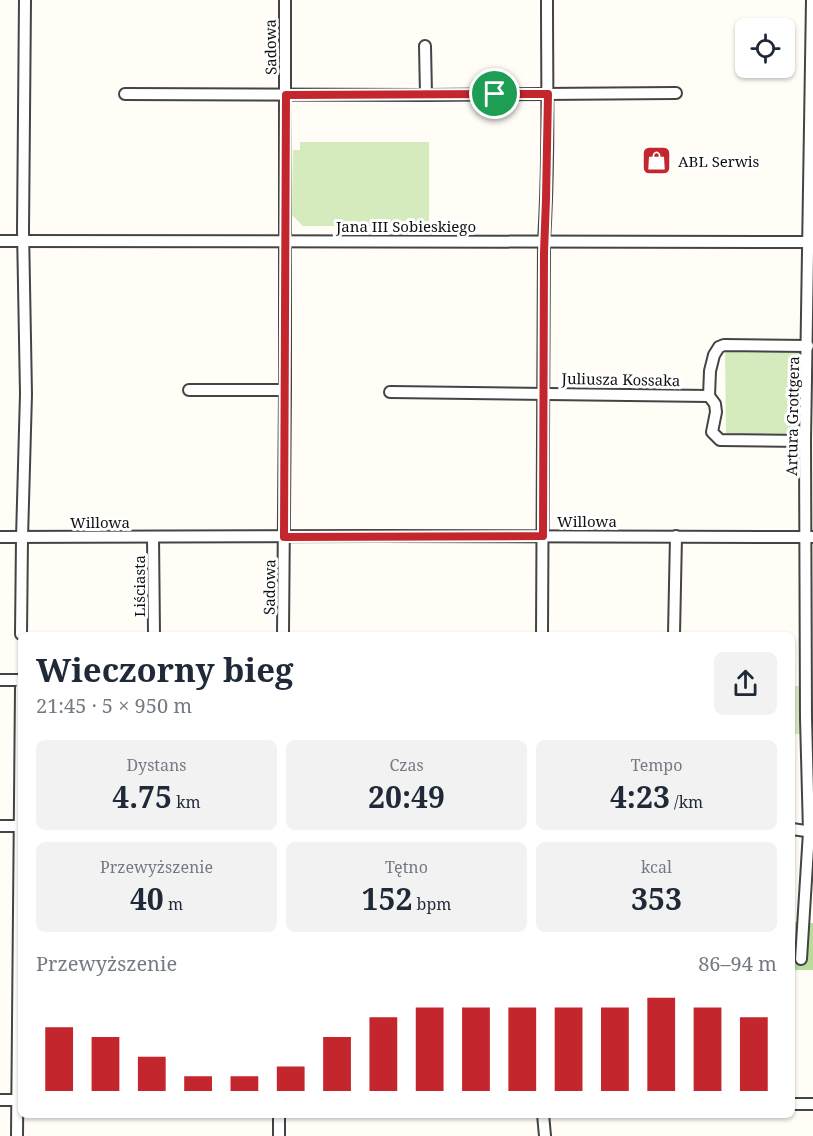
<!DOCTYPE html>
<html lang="pl">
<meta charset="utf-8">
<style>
:root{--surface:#fff;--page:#f2f2f3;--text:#1f2937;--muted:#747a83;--accent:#c4262e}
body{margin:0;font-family:"Noto Serif",serif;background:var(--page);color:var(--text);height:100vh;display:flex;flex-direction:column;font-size:22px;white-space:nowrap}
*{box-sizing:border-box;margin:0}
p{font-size:20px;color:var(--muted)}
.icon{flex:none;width:33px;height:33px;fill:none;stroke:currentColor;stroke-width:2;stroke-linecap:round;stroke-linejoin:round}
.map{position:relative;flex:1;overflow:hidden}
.drawer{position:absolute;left:18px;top:632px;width:777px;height:486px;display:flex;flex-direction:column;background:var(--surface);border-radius:9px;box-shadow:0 2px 4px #0004}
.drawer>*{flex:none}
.controls{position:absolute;left:735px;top:18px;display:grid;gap:12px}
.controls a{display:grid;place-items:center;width:60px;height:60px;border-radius:9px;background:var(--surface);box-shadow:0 2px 4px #0004;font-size:30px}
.pin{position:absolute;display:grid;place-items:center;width:51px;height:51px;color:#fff;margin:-26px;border:3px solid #fff;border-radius:50%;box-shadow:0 2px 6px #0007}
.round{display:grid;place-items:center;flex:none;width:63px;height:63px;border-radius:9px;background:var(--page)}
.summary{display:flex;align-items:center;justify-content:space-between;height:102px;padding:0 18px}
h1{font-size:33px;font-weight:700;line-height:45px}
.stats{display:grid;grid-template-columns:repeat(3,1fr);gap:9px;height:102px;padding:6px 18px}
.stats div{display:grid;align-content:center;border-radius:9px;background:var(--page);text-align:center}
.stats b{font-size:30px;font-weight:700}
.stats small{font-size:16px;font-weight:400}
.stats p{font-size:16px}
.chart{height:168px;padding:12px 18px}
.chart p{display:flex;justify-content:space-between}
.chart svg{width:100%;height:108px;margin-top:6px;stroke:var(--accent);stroke-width:6}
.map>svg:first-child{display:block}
.green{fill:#d5ebbd}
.forest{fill:#b9dc9c}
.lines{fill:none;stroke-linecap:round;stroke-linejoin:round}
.minor-casing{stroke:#444;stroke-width:14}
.minor{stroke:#fff;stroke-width:10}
.route-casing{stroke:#fff;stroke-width:12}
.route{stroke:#c4262e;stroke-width:8}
.labels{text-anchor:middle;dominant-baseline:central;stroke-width:6;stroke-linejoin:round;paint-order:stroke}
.street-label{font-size:15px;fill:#111;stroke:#fff}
.poi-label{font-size:15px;fill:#111;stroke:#fff;text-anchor:start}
</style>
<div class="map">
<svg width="813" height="1136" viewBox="0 0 813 1136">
<rect width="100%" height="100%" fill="#fffdf5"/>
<g class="green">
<polygon points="300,142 429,142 429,226 303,226 292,215 293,150 300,150"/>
<polygon points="725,349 801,350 800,438 726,438"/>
<rect x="792" y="686" width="8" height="48"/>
</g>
<polygon class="forest" points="792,922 813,923 813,970 792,970"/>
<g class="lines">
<defs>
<g id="minor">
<polyline points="425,46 426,95"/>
<polyline points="125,94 426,95 676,93"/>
<polyline points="0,241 813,242"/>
<polyline points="189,390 285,390"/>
<polyline points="390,392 709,396"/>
<polyline points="805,441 720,440 712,432 716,412 715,404 709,396 710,371 714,355 719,347 724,345 808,346"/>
<polyline points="0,537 378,536 813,537"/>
<polyline points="153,537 154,634"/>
<polyline points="21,634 22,538 26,394 23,230 25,0"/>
<polyline points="283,634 285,390 285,0"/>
<path d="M542,634L544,241C549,161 547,80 547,0"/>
<polyline points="674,634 676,536"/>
<polyline points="0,680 21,680"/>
<polyline points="0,826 21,826"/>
<polyline points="792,829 813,832"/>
<polyline points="801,959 809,832 806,718 805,441 812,0"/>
<polyline points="0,1100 21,1100"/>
<polyline points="792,1104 813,1104"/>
<polyline points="543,1114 545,1136"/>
<polyline points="17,1136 21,688"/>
<polyline points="279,1136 279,1114"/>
</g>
</defs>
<use href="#minor" class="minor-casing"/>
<use href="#minor" class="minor"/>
</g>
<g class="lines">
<defs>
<polygon id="route" points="495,94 548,94 546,199 544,253 543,536 284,537 286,95"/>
</defs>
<use href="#route" class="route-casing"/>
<use href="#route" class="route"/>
</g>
<defs>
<symbol id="shop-square" viewBox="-11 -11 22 22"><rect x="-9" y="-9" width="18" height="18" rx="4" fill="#c4262e" stroke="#fff"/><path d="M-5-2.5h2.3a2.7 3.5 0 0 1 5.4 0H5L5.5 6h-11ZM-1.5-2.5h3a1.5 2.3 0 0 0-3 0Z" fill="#fff"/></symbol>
</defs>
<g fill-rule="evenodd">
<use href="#shop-square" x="640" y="144" width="33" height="33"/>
</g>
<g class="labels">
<g class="street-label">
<text transform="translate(270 47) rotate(-91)">Sadowa</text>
<text x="406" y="226">Jana III Sobieskiego</text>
<text transform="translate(621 379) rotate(1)">Juliusza Kossaka</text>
<text transform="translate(792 416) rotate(-89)">Artura Grottgera</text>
<text x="587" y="521">Willowa</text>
<text x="100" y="522">Willowa</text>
<text transform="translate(139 586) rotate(-90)">Liściasta</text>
<text transform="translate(269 587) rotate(-89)">Sadowa</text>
</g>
<g class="poi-label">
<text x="678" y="161">ABL Serwis</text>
</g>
</g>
</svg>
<div class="controls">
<a><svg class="icon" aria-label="locate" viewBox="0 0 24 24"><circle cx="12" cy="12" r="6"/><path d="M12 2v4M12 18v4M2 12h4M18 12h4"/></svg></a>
</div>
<div class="pin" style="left:495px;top:94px;background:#1e9e55"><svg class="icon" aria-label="arrive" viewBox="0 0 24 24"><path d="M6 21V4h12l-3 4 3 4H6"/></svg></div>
<section class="drawer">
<div class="summary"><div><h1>Wieczorny bieg</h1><p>21:45 · 5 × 950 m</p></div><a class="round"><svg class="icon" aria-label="share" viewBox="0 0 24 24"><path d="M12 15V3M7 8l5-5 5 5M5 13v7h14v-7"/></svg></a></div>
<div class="stats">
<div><p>Dystans</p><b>4.75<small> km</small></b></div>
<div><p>Czas</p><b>20:49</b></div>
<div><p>Tempo</p><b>4:23<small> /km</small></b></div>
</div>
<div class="stats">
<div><p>Przewyższenie</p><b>40<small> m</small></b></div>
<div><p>Tętno</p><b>152<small> bpm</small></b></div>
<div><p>kcal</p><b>353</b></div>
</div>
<div class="chart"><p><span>Przewyższenie</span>86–94 m</p>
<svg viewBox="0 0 160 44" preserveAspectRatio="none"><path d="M5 44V18M15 44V22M25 44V30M35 44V38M45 44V38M55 44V34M65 44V22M75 44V14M85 44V10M95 44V10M105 44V10M115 44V10M125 44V10M135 44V6M145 44V10M155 44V14"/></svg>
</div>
</section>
</div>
